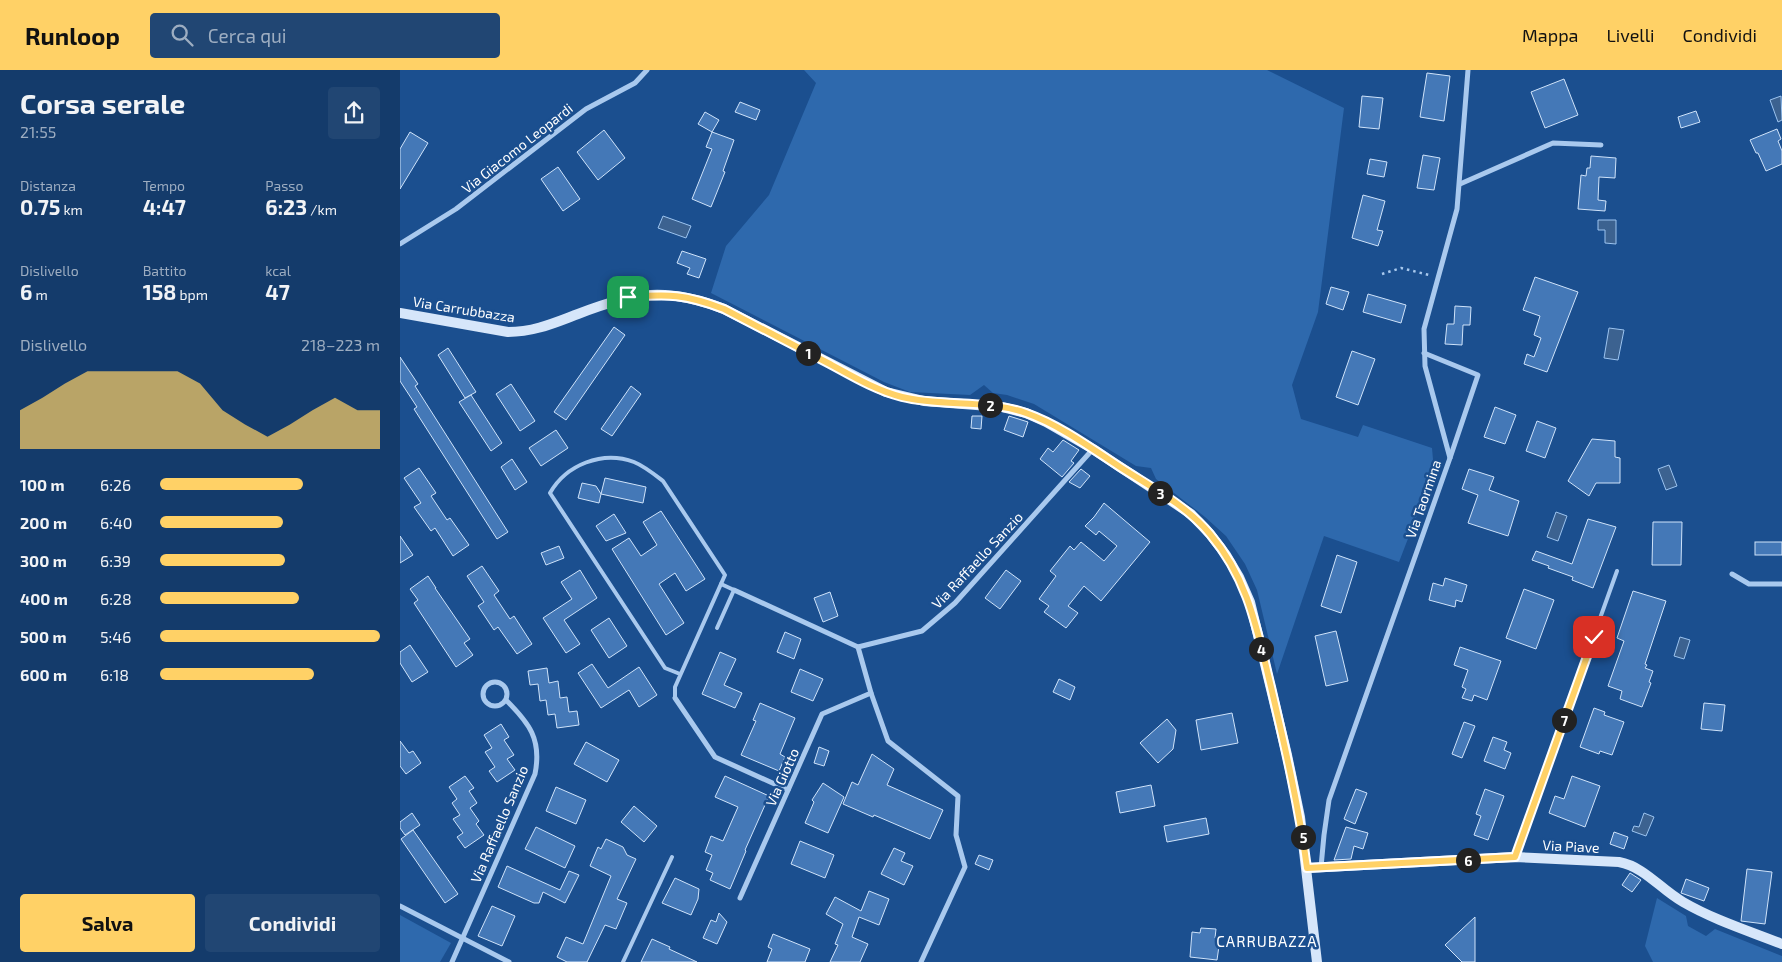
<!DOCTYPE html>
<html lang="it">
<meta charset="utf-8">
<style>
:root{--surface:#143b6b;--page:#214673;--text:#f1f3f6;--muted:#9dadc1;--accent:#ffd166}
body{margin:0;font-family:"Exo 2",sans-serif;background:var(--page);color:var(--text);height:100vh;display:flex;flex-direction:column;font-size:19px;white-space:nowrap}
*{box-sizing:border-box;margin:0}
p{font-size:16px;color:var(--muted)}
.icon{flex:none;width:28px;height:28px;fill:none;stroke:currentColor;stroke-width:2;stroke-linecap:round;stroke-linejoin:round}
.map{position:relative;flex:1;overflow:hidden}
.details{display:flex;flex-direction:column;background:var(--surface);width:400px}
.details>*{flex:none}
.pin{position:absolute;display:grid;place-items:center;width:42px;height:42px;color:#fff;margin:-21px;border-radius:10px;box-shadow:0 2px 8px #0006}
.km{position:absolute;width:25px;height:25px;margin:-12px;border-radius:50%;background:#222;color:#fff;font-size:14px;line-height:25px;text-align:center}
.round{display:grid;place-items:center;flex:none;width:52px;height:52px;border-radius:5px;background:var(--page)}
.headline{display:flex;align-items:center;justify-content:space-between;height:85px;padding:0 20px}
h1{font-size:28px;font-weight:700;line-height:38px}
.figures{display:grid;grid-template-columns:repeat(3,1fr);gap:8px;height:85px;padding:5px 20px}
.figures div{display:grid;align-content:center}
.figures b{font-size:21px;font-weight:700}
.figures small{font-size:14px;font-weight:400}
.figures p{font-size:14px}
.chart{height:140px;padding:10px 20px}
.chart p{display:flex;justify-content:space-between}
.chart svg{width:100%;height:90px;margin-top:5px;fill:var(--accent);opacity:.7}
.action{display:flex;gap:10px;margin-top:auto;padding:10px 20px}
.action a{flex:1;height:58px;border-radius:5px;background:var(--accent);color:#111;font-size:20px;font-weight:700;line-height:58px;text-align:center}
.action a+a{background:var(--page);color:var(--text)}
ul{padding:0 20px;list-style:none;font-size:16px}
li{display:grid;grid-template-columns:80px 60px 1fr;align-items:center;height:38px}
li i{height:12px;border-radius:6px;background:var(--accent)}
header{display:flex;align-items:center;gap:30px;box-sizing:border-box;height:70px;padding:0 25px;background:var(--accent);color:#111}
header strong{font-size:24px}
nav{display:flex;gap:28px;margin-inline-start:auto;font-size:18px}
.search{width:350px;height:45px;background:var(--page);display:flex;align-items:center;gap:12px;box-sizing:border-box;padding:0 18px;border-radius:5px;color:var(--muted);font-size:19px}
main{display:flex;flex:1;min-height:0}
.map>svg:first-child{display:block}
.green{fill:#2e69ad}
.water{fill:#3c6290;stroke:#9cc4f0}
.building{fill:#4478b7;stroke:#cfe3fa}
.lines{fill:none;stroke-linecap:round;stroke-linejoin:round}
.path{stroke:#a9c9ee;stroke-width:2.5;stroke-dasharray:2.5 4;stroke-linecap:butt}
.lane{stroke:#a9c9ee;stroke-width:4}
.street{stroke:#a9c9ee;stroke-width:5}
.secondary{stroke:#d6e6fa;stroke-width:10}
.route-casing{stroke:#fff;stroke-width:10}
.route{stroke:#ffd166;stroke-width:6}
.labels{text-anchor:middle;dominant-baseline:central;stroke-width:5;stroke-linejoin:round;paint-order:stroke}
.street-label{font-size:14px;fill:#fff;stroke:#1b4f8f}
.neighbourhood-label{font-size:15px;letter-spacing:1px;fill:#fff;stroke:#1b4f8f}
</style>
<header>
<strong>Runloop</strong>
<div class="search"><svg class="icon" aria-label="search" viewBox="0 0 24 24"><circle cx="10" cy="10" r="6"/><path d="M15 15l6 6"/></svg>Cerca qui</div>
<nav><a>Mappa</a><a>Livelli</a><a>Condividi</a></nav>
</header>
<main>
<section class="details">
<div class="headline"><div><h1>Corsa serale</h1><p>21:55</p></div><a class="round"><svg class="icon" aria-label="share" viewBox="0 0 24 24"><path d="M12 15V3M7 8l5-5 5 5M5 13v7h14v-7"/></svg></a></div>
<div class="figures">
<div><p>Distanza</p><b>0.75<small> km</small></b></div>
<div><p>Tempo</p><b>4:47</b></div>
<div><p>Passo</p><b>6:23<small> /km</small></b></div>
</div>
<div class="figures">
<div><p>Dislivello</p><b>6<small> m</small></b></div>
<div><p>Battito</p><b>158<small> bpm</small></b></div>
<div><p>kcal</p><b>47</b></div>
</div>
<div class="chart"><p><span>Dislivello</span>218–223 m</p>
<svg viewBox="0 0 160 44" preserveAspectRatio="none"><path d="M0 44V25L10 19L20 12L30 6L40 6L50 6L60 6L70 6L80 12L90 25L100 32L110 38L120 32L130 25L140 19L150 25L160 25V44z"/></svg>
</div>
<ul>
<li><b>100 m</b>6:26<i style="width:65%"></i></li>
<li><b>200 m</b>6:40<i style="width:56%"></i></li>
<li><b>300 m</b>6:39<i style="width:57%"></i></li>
<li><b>400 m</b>6:28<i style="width:63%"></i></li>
<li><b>500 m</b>5:46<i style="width:100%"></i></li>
<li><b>600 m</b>6:18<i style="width:70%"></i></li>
</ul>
<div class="action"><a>Salva</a><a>Condividi</a></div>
</section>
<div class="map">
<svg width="1382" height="892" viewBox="0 0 1382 892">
<rect width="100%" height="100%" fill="#1b4f8f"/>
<g class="green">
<polygon points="404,0 867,0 944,38 918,242 892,315 901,349 958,367 963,355 1032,378 1034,401 999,492 924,466 877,604 857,520 845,494 826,466 805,447 756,409 751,398 736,396 634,334 607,325 593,323 584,315 570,325 510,322 484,312 311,223 326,176 369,125 416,13"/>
<polygon points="1257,828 1286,846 1288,856 1306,866 1315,859 1382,886 1382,892 1253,892 1245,876"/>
<polygon points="0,845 51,873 40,892 0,892"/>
</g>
<g class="water">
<polygon points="1381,26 1382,50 1378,52 1370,30"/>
<polygon points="263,146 291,156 286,168 258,158"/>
<polygon points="1198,150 1216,150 1216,174 1205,173 1205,160 1198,160"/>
<polygon points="1209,258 1224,260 1218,290 1204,288"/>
<polygon points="1269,395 1277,416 1266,420 1258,399"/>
<polygon points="1156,442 1167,446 1158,471 1147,467"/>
<polygon points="1280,567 1290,570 1284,589 1274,586"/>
<polygon points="1244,743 1254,747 1246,766 1232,761 1234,756 1239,757"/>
</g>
<g class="building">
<polygon points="1027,3 1050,6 1044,51 1020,47"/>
<polygon points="1164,9 1178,45 1145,58 1131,22"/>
<polygon points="962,26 983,28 979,59 959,57"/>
<polygon points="340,32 360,40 356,50 335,42"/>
<polygon points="1296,41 1300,52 1281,58 1278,47"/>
<polygon points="305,42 319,50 312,62 298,54"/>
<polygon points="1377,59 1381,69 1378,71 1382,81 1382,94 1366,101 1358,83 1356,83 1350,70"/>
<polygon points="204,60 225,88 198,110 177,82"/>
<polygon points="10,62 28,73 0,119 0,79"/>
<polygon points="312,62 334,70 323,101 325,102 311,137 292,129 312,79 306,77"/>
<polygon points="1023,85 1040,88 1034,120 1017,118"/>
<polygon points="1191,86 1216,88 1215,108 1199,107 1198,130 1206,131 1205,141 1178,139 1181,105 1186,106 1187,98 1190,98"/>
<polygon points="970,89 987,92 984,107 967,104"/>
<polygon points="158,97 180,129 163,141 141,109"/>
<polygon points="963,125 985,131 977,160 983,161 978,176 952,168"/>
<polygon points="282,181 306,189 299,208 287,204 290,198 277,193"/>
<polygon points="1135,207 1178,222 1147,302 1124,294 1127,284 1134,287 1141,268 1134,265 1140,246 1123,240"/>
<polygon points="931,217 949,222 943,240 926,234"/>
<polygon points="968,224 1006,235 1001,253 963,242"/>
<polygon points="1055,236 1071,237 1070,255 1063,255 1062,275 1045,274 1047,254 1054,254"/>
<polygon points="214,257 225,265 166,350 154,342"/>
<polygon points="48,278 76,322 65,328 38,285"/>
<polygon points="952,281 975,289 958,335 936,327"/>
<polygon points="0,287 18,314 15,316 108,462 97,469 14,339 17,337 0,311"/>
<polygon points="111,314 135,351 120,361 96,324"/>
<polygon points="231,316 241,324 212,366 201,359"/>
<polygon points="71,325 102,373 91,381 59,332"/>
<polygon points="1095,337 1116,345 1105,374 1084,367"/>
<polygon points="572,346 582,346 581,359 571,358"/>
<polygon points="609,346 628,352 623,367 604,360"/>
<polygon points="1137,351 1156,358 1145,388 1126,381"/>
<polygon points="156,360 168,378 141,396 129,378"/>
<polygon points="1192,369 1215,371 1215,387 1220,388 1220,413 1196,413 1189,426 1168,411"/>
<polygon points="663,370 679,380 671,391 674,393 662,407 640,389 648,378 653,382"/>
<polygon points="112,389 127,412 115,420 101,397"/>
<polygon points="19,398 36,423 31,426 47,450 50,448 69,475 53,486 35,458 31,461 14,437 21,433 4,408"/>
<polygon points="681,399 690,406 680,418 669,412"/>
<polygon points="1069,399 1094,407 1089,420 1119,431 1108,466 1068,453 1078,425 1062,419"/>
<polygon points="205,408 246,417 243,433 201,424"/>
<polygon points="182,413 196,416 201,424 199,433 178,428"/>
<polygon points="704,433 750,472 701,531 684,516 668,536 678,543 666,558 644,542 649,536 639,529 656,506 650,501 670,476 674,480 681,472 704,491 717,476 699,461 696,465 685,456 694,447"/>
<polygon points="261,441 305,509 286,521 275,503 259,514 284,553 266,565 212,479 229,468 241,486 257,475 243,452"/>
<polygon points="214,444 226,463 206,471 196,456"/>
<polygon points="1188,449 1216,457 1193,518 1172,510 1173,507 1148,498 1149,496 1132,490 1136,481 1172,494"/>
<polygon points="1253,452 1282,452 1281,495 1252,495"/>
<polygon points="0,466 13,485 0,493"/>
<rect x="1355" y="472" width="27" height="13"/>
<polygon points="159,476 164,488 146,495 141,483"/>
<polygon points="937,485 957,492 941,543 921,536"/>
<polygon points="82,496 99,521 94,525 110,549 114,546 132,574 117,584 98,557 94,560 78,536 84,532 67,506"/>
<polygon points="180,500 197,528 164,550 180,574 166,583 143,548 172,529 161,512"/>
<polygon points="606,500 621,511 600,539 585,528"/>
<polygon points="28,506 36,518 35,518 70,569 64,573 73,585 56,597 14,533 18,530 10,519"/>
<polygon points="1045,508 1067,515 1062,532 1056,530 1055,537 1029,530 1033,513 1043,516"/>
<polygon points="1124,519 1154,530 1136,579 1106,568"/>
<polygon points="1233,521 1266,531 1245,594 1247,595 1245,598 1253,601 1249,612 1251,613 1242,637 1220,629 1222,621 1208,616 1224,571 1217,568"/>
<polygon points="430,522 438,546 423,552 414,528"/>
<polygon points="209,548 227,576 209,588 191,560"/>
<polygon points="936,561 948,611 926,616 915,566"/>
<polygon points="385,562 401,569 394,589 377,582"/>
<polygon points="10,575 28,602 12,612 0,593 0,582"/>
<polygon points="1060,577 1101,591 1087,630 1074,625 1072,631 1062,628 1066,619 1062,617 1068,600 1054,595"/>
<polygon points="320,582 336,589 324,615 342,623 335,638 302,624"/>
<polygon points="192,594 208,618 239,597 257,625 239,637 229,620 201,638 178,603"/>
<polygon points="147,598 149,613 158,611 160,628 167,627 169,642 177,641 179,655 157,658 155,644 148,645 146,630 140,631 138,614 130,615 128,601"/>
<polygon points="400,599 423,609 413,631 391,622"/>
<polygon points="659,609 675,617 670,630 653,622"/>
<polygon points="360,633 395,648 380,684 385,687 379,701 341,685 356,651 353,650"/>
<polygon points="1304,633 1325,635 1322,661 1301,659"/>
<polygon points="1194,638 1205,642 1204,645 1224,652 1212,685 1200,681 1199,684 1180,677"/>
<polygon points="832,643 838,673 801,680 796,650"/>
<polygon points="767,649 776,660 773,679 758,693 740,673"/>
<polygon points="1064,652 1075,656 1062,688 1052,684"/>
<polygon points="101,654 109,667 104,670 114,685 107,689 115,700 97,712 89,701 95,697 85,682 92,678 84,665"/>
<polygon points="1093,667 1107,672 1104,680 1111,683 1105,699 1084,691"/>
<polygon points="0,671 9,683 13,681 21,693 6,704 0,696"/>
<polygon points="186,672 219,690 207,712 174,694"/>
<polygon points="419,677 429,681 424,696 414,693"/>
<polygon points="472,684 494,699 487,715 543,740 530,769 474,745 473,747 443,734 452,712 458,715"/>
<polygon points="65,706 74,718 69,721 77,733 70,738 79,751 76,754 84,765 65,778 57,767 63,763 53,749 60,745 52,733 57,729 49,717"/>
<polygon points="325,706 369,726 345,780 346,781 330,819 310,810 313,803 306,800 312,785 305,782 311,766 323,771 338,737 315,727"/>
<polygon points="1172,706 1200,716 1185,757 1149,743 1155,726 1164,729"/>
<polygon points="423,713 444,727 428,763 405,753 414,732 412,730"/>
<polygon points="751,715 755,736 720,743 716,722"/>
<polygon points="156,717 186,730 176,754 146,741"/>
<polygon points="956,719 967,723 955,754 944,749"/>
<polygon points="1085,719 1104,726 1088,770 1074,765 1081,746 1076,744"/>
<polygon points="234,736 257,756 244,772 221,752"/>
<polygon points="12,743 20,755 5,765 0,758 0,752"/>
<polygon points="806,748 809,764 767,772 764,756"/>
<polygon points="136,757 175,776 165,798 125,779"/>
<polygon points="946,757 968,763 963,779 954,776 951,789 934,790"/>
<polygon points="13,760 58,824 45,833 1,769"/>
<polygon points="1214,762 1228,767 1224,779 1210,774"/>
<polygon points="206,769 223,777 227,785 236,789 217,829 227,833 216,859 205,855 187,892 167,892 157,887 166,867 183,874 211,806 190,796 198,777 201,779"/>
<polygon points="400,771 434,785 425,808 391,794"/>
<polygon points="494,778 505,783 501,791 513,796 504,815 481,804"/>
<polygon points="579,785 593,790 589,800 575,794"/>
<polygon points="107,796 160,820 169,801 179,805 165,833 143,822 139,833 134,833 98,817"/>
<polygon points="1347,799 1372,802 1365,854 1341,851"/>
<polygon points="1230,803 1241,810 1232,822 1222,815"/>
<polygon points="275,808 299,819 298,829 291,845 262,833"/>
<polygon points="1286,809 1309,818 1304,831 1281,823"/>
<polygon points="469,821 489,829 479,855 459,847 452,867 468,874 460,892 430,892 438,875 435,874 443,854 426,844 435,827 461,841"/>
<polygon points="92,836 115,846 102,876 78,866"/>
<polygon points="319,843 327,852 317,874 303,868 311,850 316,852"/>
<polygon points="1075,847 1075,892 1062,892 1045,875"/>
<polygon points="801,858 816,859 815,868 820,869 817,890 790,887 792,862 800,863"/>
<polygon points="373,864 410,879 405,892 367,892 372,879 368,877"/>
<polygon points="252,869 270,877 269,879 297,892 241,892"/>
</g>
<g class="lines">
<polyline class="path" points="982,204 1001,198 1029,205"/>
<g class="lane">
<polyline points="317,558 334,520 321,514"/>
<path d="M275,628V617L325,505L263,411C254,404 244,396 234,392C202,380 166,395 150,423L265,598L280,604"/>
<polyline points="1115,785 1217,501"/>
<polyline points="223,892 272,787"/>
</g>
<g class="street">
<polyline points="1060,114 1153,73 1201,75"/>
<polyline points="0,174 56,139 186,39 235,13 247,0"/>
<polyline points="1024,283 1078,305 1050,388"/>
<polyline points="1332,504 1349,514 1382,514"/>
<polyline points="334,520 458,577"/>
<circle cx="95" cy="624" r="12"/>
<polyline points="275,628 315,687 388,720"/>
<polyline points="921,797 924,765 929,730 1050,388 1025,296 1024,259 1057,139 1068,0"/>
<polyline points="340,828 422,644 471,623"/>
<polyline points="0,836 109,892"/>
<path d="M52,892L135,704C142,669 129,653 106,630"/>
<polyline points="521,892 565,797 556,765 558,726 488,671 471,623 458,577 522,561 555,533 693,379"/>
</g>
<g class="secondary">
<path d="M0,243L108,262C134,262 154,253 178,244C234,222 267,217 324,239L486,322L524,331L602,337L626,343L646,352L693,379L791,444L810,464L826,485L839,507L850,532L887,685L900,747L917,892"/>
<path d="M907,798L1115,787L1219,792C1245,797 1260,819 1283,832C1314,850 1349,861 1382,874"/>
</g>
</g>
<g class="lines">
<defs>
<path id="route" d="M228,227C269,224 285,224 324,239C358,257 393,275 428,293C452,306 475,320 502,327C543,337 586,329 626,343C660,355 691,378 720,397C751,417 786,435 810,464C849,510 857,560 871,617C885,677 899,737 907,798L1115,787L1194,567"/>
</defs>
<use href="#route" class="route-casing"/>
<use href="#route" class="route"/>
</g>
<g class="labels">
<g class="street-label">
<text transform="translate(117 78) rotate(-38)">Via Giacomo Leopardi</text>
<text transform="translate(64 239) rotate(9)">Via Carrubbazza</text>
<text transform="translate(1023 429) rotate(-71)">Via Taormina</text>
<text transform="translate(577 490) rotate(-47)">Via Raffaello Sanzio</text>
<text transform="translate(382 707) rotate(-66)">Via Giotto</text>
<text transform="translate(99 754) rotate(-67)">Via Raffaello Sanzio</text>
<text transform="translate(1171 776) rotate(3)">Via Piave</text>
</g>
<g class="neighbourhood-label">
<text x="867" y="871">CARRUBAZZA</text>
</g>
</g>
</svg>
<div class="pin" style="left:228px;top:227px;background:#1e9e55"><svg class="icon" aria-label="arrive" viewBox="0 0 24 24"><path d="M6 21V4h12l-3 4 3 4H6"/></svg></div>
<div class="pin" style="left:1194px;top:567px;background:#d93025"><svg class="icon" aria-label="check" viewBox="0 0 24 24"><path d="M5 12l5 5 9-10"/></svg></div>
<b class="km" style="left:408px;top:283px">1</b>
<b class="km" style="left:590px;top:335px">2</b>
<b class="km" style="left:760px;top:423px">3</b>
<b class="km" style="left:861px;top:579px">4</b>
<b class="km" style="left:903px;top:767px">5</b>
<b class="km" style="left:1068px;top:790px">6</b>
<b class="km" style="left:1164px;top:650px">7</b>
</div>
</main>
